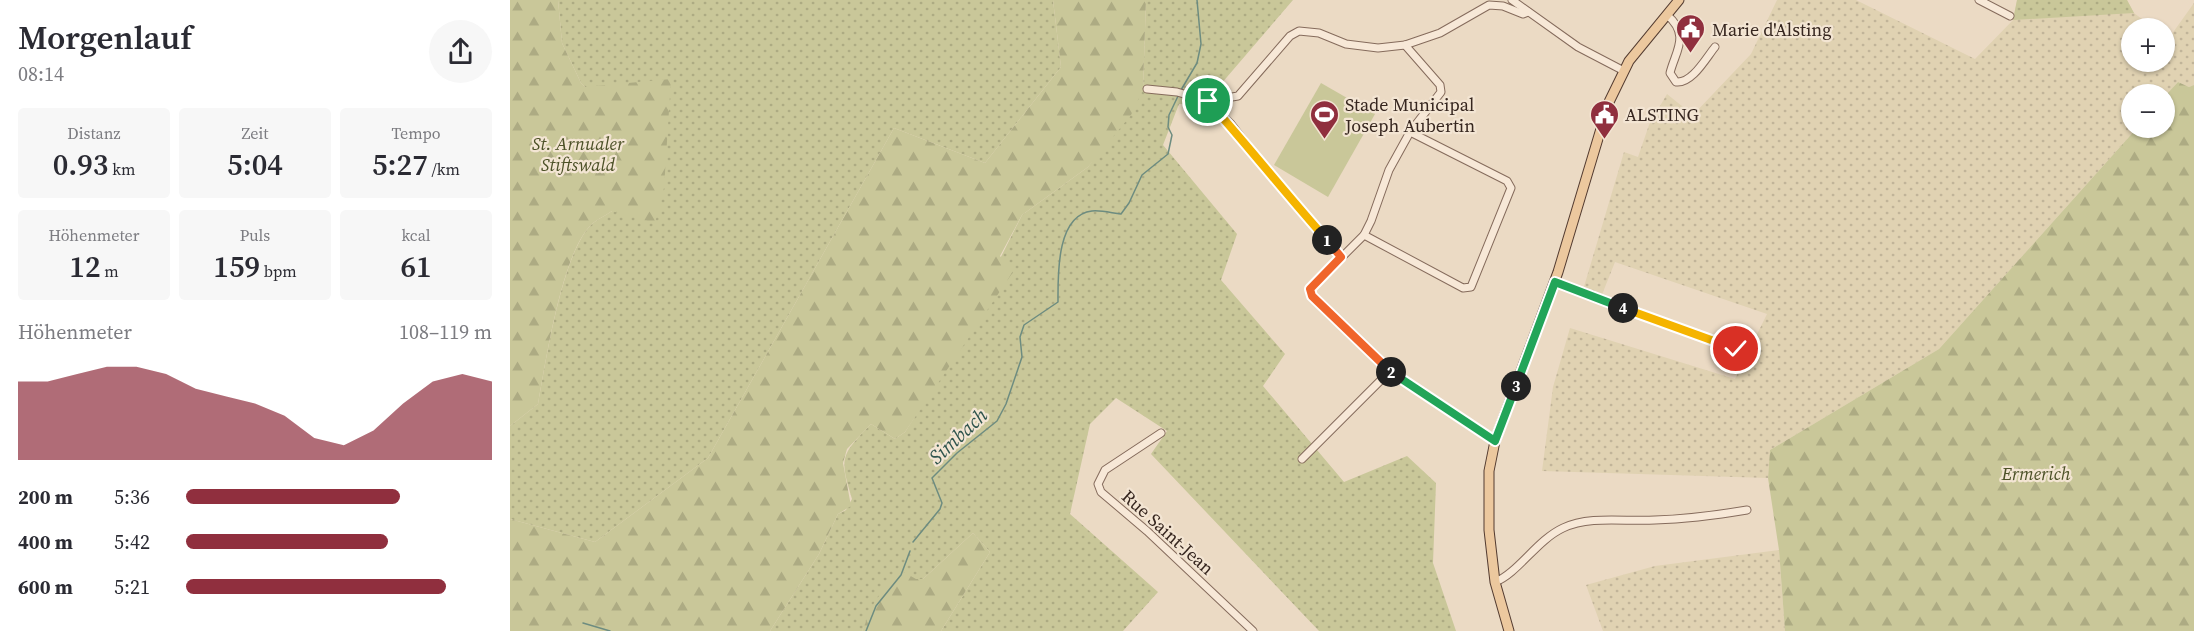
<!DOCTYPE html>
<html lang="de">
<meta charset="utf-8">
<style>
:root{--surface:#fff;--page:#f7f7f7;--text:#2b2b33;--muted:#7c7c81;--accent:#902f3e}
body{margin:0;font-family:"Source Serif 4",serif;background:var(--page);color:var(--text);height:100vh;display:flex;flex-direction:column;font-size:22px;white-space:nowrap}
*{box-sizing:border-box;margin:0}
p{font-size:20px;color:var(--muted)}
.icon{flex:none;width:33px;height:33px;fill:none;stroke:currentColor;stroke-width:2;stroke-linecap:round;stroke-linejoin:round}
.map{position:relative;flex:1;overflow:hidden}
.drawer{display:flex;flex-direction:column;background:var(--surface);width:510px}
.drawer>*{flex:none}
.tools{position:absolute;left:1611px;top:18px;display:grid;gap:12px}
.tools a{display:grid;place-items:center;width:54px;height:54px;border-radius:50%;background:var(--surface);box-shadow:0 2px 4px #0004;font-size:30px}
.pin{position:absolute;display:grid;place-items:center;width:51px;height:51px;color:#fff;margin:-26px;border:3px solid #fff;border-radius:50%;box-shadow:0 2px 6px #0007}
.km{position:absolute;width:30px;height:30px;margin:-15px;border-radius:50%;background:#222;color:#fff;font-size:16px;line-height:30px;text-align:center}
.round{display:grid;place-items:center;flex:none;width:63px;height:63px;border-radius:32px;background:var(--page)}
.head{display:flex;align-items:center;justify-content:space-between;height:102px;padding:0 18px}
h1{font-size:33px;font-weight:600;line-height:45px}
.stats{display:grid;grid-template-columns:repeat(3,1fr);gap:9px;height:102px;padding:6px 18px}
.stats div{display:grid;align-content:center;border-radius:6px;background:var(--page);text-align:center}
.stats b{font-size:30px;font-weight:600}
.stats small{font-size:16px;font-weight:400}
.stats p{font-size:16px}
.chart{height:168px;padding:12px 18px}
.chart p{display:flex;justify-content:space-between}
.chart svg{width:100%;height:108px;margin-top:6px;fill:var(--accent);opacity:.7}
ul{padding:0 18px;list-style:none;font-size:20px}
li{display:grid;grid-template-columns:96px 72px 1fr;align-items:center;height:45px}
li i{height:15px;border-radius:8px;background:var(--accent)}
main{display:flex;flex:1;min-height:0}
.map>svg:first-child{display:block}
.farmland{fill:url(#farmland-dots)}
.grass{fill:url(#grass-dots)}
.forest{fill:url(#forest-firs)}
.pitch{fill:#c9c799}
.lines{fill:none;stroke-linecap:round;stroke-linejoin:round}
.stream{stroke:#6d8c80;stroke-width:1.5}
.minor-casing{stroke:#856b5c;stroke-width:9}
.major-casing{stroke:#533b30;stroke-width:11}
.minor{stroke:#f7e8d7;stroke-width:7}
.major{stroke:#ecc89e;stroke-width:9}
.split-1-casing{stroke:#fff;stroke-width:12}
.split-2-casing{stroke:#fff;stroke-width:12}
.split-3-casing{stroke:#fff;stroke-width:12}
.split-4-casing{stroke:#fff;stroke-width:12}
.split-5-casing{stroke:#fff;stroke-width:12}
.split-1{stroke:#f5b400;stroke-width:8}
.split-2{stroke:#f0652b;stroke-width:8}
.split-3{stroke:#22a559;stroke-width:8}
.split-4{stroke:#22a559;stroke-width:8}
.split-5{stroke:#f5b400;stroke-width:8}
.labels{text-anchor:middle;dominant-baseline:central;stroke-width:4.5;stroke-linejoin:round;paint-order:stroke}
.poi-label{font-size:18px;fill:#36261f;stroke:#f3e5d3;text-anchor:start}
.park-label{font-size:18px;font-style:italic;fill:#4c5127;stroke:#f3e5d3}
.street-label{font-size:18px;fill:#36261f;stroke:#f3e5d3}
.water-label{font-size:20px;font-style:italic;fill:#2f544d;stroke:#f3e5d3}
</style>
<main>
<section class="drawer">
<div class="head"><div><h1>Morgenlauf</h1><p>08:14</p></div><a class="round"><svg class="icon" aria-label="share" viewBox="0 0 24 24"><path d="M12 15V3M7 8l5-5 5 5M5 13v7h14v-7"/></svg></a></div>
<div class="stats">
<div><p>Distanz</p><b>0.93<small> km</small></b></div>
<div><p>Zeit</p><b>5:04</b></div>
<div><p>Tempo</p><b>5:27<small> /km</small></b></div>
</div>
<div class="stats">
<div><p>Höhenmeter</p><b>12<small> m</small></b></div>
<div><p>Puls</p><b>159<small> bpm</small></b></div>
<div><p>kcal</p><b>61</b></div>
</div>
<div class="chart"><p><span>Höhenmeter</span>108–119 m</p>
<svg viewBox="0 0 160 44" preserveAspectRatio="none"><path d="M0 44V12L10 12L20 9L30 6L40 6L50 9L60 15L70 18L80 21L90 26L100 35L110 38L120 32L130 21L140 12L150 9L160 12V44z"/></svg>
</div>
<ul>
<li><b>200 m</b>5:36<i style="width:70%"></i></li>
<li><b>400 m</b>5:42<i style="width:66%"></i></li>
<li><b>600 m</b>5:21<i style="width:85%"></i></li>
</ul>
</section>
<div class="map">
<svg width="1684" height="631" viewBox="0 0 1684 631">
<defs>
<pattern id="farmland-dots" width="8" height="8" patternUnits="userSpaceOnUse" patternTransform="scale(1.5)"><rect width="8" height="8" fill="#e0d2b2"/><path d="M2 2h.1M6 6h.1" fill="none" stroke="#c1b499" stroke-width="1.8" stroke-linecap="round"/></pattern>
<pattern id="grass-dots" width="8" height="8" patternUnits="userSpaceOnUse" patternTransform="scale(1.5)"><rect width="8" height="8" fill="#c9c799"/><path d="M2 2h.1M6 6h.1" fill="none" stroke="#adab83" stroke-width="1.8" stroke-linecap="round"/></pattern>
<pattern id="forest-firs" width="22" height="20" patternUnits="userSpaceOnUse" patternTransform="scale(1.5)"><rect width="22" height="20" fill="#c9c799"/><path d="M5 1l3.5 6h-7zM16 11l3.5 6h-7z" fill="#adab83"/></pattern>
</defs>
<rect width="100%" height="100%" fill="#ebdac4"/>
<g class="farmland">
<polygon points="1267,0 1346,0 1465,59 1503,20 1507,0 1617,0 1624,13 1644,28 1622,28 1622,62 1654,62 1655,36 1659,38 1684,3 1684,85 1679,87 1668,82 1655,96 1622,94 1622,128 1627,128 1429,349 1260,450 1258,478 1032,471 1043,387 1060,328 1225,379 1257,314 1105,262 1091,297 1073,290 1114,152 1128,157 1139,125 1157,94 1183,115 1241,54"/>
<polygon points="1269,550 1275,631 1093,631 1076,585 1145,566"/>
</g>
<g class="grass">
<path d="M48,0H543L551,67L475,163L384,128L198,458L85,542L0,519V426L28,404C36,360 51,260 79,227C85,220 95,216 102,211L75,87L71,83L52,43Z"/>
<path d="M636,0H783L693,105L669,104L653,145L727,234L711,280L775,354L753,386L834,482L897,456L926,483L923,563L946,631H809L641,454L657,431L606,398L580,424L560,514L648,592L613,631H431L480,552L463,533L413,579H406L356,623L352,631H260L309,554L328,514L336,510L342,499C329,457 331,455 361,424L385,439L395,432L431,376L512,215L578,167L633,89Z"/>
<polygon points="1507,0 1617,0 1624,13 1503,20"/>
</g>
<g class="forest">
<path d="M0,0H48L52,43L71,83L75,87L161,79L154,188L145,223L102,211C95,216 85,220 79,227C51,259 36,360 28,404L0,426Z"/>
<polygon points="543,0 636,0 633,89 621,115 578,167 512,215 490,256 503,272 395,432 385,439 361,424 337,449 333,463 341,506 328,514 309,554 260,631 0,631 0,519 85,542 198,458 384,128 475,163 551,67"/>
<polygon points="1668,82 1679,87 1684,85 1684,631 1275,631 1269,550 1258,478 1260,450 1429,349 1627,128 1654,128 1655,96"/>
<polygon points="463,533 480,552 431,631 352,631 364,603 388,569 406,579 413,579"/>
</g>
<polygon class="pitch" points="811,83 865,114 818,197 764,165"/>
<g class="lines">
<g class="stream">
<polyline points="671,90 687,63 691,44 687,0"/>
<path d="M403,542L430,509L432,503L422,478L447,453L487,421L496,404L512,357L510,337L514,325L548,302C548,276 546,215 582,211C591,210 602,213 611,214L619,203L632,175L658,154L662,135L658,127L659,115L669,94"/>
<polyline points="73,623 100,631"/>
<polyline points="356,631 366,606 391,575 400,551"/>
</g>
<defs>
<g id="minor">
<polyline points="1002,0 1068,47 1114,71"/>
<polyline points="1469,0 1500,16"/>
<path d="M1157,15C1181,35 1165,52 1160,73L1166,82C1182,84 1196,58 1205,47"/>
<polyline points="895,45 930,85 931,92 900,132 879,170 861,221 854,235 800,289 802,296 880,371 985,441"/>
<polyline points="637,89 667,92 698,101 721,124 761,176 831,257"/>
<polyline points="698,101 728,96 780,36 789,31 809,33 836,44 868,48 895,45 930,33 979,5 993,6 1013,14 1018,12"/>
<polyline points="854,235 953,288 961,287 1001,188 997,181 900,132"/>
<polyline points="1045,282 1225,349"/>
<polyline points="651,433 595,470 588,484 591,492 637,531 743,631"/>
<polyline points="792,459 880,371"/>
<path d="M985,582C1008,573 1027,540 1053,528C1080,515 1116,522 1145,520C1176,519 1207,515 1237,510"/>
</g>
<polyline id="major" points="999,631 985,582 979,530 979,471 985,441 1048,272 1099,102 1119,61 1169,0"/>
</defs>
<use href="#minor" class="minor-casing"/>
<use href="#major" class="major-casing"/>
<use href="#minor" class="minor"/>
<use href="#major" class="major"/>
</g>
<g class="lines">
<defs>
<path id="split-1" d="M698,101C738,146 776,194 817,240"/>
<polyline id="split-2" points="817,240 831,257 800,289 802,296 881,372"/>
<polyline id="split-3" points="881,372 985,441 1006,386"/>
<polyline id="split-4" points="1006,386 1045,282 1113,308"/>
<polyline id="split-5" points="1113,308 1226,349"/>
</defs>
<use href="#split-1" class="split-1-casing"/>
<use href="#split-2" class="split-2-casing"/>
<use href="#split-3" class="split-3-casing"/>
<use href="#split-4" class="split-4-casing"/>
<use href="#split-5" class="split-5-casing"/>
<use href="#split-1" class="split-1"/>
<use href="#split-2" class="split-2"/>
<use href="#split-3" class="split-3"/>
<use href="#split-4" class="split-4"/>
<use href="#split-5" class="split-5"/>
</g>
<defs>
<symbol id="civic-pin" viewBox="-11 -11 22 30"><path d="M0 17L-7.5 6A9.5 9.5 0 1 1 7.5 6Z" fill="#902f3e" stroke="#f3e5d3"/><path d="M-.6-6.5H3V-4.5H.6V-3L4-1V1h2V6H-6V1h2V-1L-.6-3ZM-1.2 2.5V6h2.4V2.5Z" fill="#fff"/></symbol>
<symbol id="stadium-pin" viewBox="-11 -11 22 30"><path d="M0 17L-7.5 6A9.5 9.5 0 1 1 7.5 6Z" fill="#902f3e" stroke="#f3e5d3"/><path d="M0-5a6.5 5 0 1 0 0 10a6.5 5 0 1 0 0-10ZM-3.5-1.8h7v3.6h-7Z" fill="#fff"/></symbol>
</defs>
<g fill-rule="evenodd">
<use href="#civic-pin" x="1164" y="12" width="33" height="45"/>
<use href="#stadium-pin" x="798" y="98" width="33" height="45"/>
<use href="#civic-pin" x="1078" y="98" width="33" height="45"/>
</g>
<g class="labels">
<g class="poi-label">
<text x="1202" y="29">Marie d'Alsting</text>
<text x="835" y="104">Stade Municipal<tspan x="835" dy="21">Joseph Aubertin</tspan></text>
<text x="1115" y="114">ALSTING</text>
</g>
<g class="park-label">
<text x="68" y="143">St. Arnualer<tspan x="68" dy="21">Stiftswald</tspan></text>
<text x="1526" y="473">Ermerich</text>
</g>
<g class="street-label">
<text transform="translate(658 532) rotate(42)">Rue Saint-Jean</text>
</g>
<g class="water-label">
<text transform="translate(448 436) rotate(-43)">Simbach</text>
</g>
</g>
</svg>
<div class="tools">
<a>+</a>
<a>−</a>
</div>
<div class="pin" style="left:698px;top:101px;background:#1e9e55"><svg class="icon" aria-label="arrive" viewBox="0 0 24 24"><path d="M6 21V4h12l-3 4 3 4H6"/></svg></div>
<div class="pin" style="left:1226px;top:349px;background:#d93025"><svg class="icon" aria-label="check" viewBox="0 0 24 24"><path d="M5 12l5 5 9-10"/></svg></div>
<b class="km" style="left:817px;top:240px">1</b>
<b class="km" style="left:881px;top:372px">2</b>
<b class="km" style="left:1006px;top:386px">3</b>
<b class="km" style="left:1113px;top:308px">4</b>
</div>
</main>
